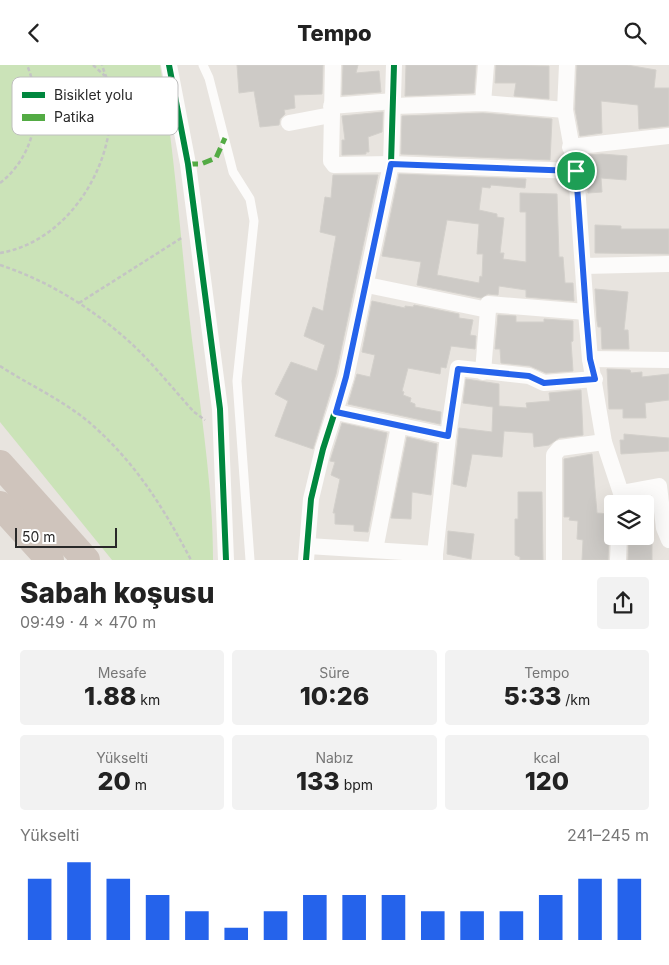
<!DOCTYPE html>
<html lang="tr">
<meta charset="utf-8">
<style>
:root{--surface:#fff;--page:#f2f2f2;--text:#222;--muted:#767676;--accent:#2563eb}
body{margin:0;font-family:Inter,sans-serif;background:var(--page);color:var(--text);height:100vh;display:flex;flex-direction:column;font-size:19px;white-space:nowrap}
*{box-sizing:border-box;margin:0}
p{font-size:16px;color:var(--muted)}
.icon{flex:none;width:28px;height:28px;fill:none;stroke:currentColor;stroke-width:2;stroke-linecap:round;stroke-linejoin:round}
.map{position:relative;height:495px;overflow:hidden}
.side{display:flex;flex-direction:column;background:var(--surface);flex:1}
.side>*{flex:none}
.tools{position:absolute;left:604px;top:430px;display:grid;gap:10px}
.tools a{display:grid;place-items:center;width:50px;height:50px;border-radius:5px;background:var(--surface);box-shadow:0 5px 20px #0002;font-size:25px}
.scale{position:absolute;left:15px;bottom:12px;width:102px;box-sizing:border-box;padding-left:5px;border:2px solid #292929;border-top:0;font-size:14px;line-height:18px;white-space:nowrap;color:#292929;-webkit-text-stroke:4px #fff;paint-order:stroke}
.pin{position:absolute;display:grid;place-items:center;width:42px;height:42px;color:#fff;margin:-21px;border:2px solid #fff;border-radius:50%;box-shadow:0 1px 5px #0007}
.round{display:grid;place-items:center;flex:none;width:52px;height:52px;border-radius:5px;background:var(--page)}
.overview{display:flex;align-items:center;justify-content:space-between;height:85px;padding:0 20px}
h1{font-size:28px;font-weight:800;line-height:38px}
.figures{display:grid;grid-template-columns:repeat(3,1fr);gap:8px;height:85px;padding:5px 20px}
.figures div{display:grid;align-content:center;border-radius:5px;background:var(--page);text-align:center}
.figures b{font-size:25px;font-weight:800}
.figures small{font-size:14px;font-weight:400}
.figures p{font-size:14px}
.chart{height:140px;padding:10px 20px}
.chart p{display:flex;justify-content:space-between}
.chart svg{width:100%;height:90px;margin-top:5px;stroke:var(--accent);stroke-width:6}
header{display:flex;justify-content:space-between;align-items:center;height:65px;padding:0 20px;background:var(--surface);font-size:22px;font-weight:800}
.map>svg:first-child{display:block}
.green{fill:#cbe3b8}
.building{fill:#cdcac6;stroke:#d3d0cb;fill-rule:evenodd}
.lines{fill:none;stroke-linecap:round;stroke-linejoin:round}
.path{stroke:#c4c4c4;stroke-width:2.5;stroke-dasharray:4 2.5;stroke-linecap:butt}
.lane{stroke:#fcfbfa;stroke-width:9}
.street{stroke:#fcfbfa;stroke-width:16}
.highway{stroke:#cfc4bc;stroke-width:28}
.quiet{stroke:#53ab44;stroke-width:5;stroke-dasharray:10 5;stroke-linecap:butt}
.cycleway-casing{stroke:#fff;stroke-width:9}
.cycleway{stroke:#00873e;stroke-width:6}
.route-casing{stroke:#fff;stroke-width:10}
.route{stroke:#2563eb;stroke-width:6}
.key{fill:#fff;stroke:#bfbfbf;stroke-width:1}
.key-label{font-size:14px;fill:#292929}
</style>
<header><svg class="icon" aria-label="back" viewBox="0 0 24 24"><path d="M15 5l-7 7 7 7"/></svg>Tempo<svg class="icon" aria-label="search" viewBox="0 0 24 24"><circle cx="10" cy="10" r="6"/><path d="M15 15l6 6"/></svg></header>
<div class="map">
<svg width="669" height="495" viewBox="0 0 669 495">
<rect width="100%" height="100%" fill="#e8e4df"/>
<path class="green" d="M0,0H160C174,83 180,166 189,249C198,331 213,413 213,495H112L0,357Z"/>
<g class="building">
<polygon points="237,0 323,0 322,29 294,30 295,43 284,45 285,49 280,54 279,60 260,62 254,26 239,28"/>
<polygon points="343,0 358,0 356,8 379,6 381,27 342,30"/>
<polygon points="406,0 476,0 474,28 405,31"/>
<polygon points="496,0 549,1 549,34 514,31 516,18 495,18"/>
<polygon points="577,0 627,0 656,5 654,23 669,23 669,61 639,64 638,40 601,36 602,68 580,71 575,44"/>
<polygon points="383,47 382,67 368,72 369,87 366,87 366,89 342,90 342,75 345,75 342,51"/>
<polygon points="483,48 552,54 550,95 401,89 402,51"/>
<polygon points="602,89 627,91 626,115 601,113 602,127 588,128 586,90"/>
<path d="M399,109L526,114L525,123L491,120L490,123L482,122L479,145L497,149V152L504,153L500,188H504L503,194L526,197V147H520V128L557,129L559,192H563L565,218H573L574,236L526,232V225L499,221L498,230L488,229L481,233L417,220L421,197L382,191ZM447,155L479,159L477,189H483L482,212L480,211L479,218L437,210Z"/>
<polygon points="333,110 378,110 336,309 313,384 275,371 288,336 275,329 291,297 317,306 325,280 304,271 313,242 323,246 336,171 320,167 325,132 331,133"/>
<polygon points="595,160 621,161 621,164 669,164 669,189 595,188"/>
<polygon points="595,224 628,227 624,265 628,265 629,284 602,284 601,262 598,262 597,256"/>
<polygon points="372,236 405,243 405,241 413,242 414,240 459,249 459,253 473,255 470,270 476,271 475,284 451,281 446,303 441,302 440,309 408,303 402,326 404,327 403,330 411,333 410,337 415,339 415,342 441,347 440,359 348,339 357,309 370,312 375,290 362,287"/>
<polygon points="498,250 516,251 516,257 544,257 544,254 573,256 573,276 571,277 573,306 546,308 530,301 501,298 500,284 495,284"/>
<polygon points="607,304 630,305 631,308 642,307 642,312 669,309 669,335 645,338 646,353 623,353 623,344 609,344"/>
<polygon points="466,314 499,319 499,341 527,343 526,338 550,336 549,328 581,325 583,370 559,373 549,380 534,382 533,368 504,366 502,392 472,389 466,422 453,419 459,363 492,367 493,342 463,338"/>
<polygon points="342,358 387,368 368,467 354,466 354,460 335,459 335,448 333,448 340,414 331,410 335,397 330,396"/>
<polygon points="624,369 669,373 669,386 621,389 620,375 624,375"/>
<polygon points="407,372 437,379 431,430 412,427 411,454 391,453"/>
<polygon points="592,389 597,448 610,449 608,495 582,495 583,475 577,474 578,456 569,455 570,452 564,452 564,394"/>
<polygon points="518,427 542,427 543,495 520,495 520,492 515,490 515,454 518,454"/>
<polygon points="448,466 474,469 471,494 447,489"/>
<polygon points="629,471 652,471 652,495 628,495"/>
</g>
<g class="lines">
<g class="path">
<polyline points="93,0 105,11"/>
<path d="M108,15C125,35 143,54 167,63"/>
<path d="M0,118C36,90 44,41 27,0"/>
<path d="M0,188C72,176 121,91 109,22C108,15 104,7 102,0"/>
<path d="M0,200C49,216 95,245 133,280C155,301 174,325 194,347L205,355"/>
<polyline points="79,238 183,172"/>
<path d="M0,301C29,320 63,335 90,358C136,398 163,442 191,495"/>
</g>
<polyline class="lane" points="203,0 209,13 233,107 250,134 254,156 237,316 250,495"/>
<g class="street">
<polyline points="169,0 188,99 220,344 226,495"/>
<polyline points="333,0 331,96 334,100 391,99 576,106"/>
<polyline points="483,38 486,0"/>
<polyline points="331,41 394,36"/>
<polyline points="394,41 483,38 565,45"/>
<polyline points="289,58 331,50"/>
<polyline points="570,82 669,71"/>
<polyline points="584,201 669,199"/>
<polyline points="367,220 488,245 488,239 586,247 576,106 565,45 567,0"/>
<polyline points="586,247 590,294 604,377 621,428 659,421 664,463 669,475"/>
<polyline points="590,294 669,295"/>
<polyline points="483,307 488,245"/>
<polyline points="336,347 448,371"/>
<polyline points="308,481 435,489 435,495"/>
<polyline points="375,485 399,361"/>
<polyline points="435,489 448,371 458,303 529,311 544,318 595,314"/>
<polyline points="306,495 311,434 323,384 346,312 391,99 394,0"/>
<polyline points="554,495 554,390 560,383 604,377"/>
<polyline points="618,495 619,471"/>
</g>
<g class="highway">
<polyline points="0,399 86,495"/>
<polyline points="0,440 50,495"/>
</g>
<polyline class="quiet" points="188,99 201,99 216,93 225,73"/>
<defs>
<g id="cycleway">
<polyline points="169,0 188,99 220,344 226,495"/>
<polyline points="306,495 311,434 323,384 346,312 391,99 394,0"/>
</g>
</defs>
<use href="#cycleway" class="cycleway-casing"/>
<use href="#cycleway" class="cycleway"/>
</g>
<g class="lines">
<defs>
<polygon id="route" points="391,99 576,106 586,247 590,294 595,314 544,318 529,311 458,304 448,371 336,347 346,312"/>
</defs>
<use href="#route" class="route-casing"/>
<use href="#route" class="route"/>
</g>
<rect x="12" y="12" width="166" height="58" rx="8" class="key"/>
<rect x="22" y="27" width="23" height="6" fill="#00873e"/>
<rect x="22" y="49" width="23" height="7" fill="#53ab44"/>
<g class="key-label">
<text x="54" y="35">Bisiklet yolu</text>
<text x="54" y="57">Patika</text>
</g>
</svg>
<div class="tools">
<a><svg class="icon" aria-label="layers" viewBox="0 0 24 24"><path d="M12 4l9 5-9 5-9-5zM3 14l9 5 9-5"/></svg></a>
</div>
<div class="scale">50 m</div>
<div class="pin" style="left:576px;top:106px;background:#1e9e55"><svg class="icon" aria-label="arrive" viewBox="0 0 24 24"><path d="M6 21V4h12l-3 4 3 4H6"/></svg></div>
</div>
<section class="side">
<div class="overview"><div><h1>Sabah koşusu</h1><p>09:49 · 4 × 470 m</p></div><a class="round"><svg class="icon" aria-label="share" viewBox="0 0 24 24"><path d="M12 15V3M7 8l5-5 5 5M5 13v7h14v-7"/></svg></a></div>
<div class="figures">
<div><p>Mesafe</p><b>1.88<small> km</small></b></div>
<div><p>Süre</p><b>10:26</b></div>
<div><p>Tempo</p><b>5:33<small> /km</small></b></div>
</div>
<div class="figures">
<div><p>Yükselti</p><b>20<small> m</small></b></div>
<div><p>Nabız</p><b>133<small> bpm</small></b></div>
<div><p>kcal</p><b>120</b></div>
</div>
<div class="chart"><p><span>Yükselti</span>241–245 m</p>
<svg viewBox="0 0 160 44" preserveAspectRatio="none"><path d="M5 44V14M15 44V6M25 44V14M35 44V22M45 44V30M55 44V38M65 44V30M75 44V22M85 44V22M95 44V22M105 44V30M115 44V30M125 44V30M135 44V22M145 44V14M155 44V14"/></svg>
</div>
</section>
